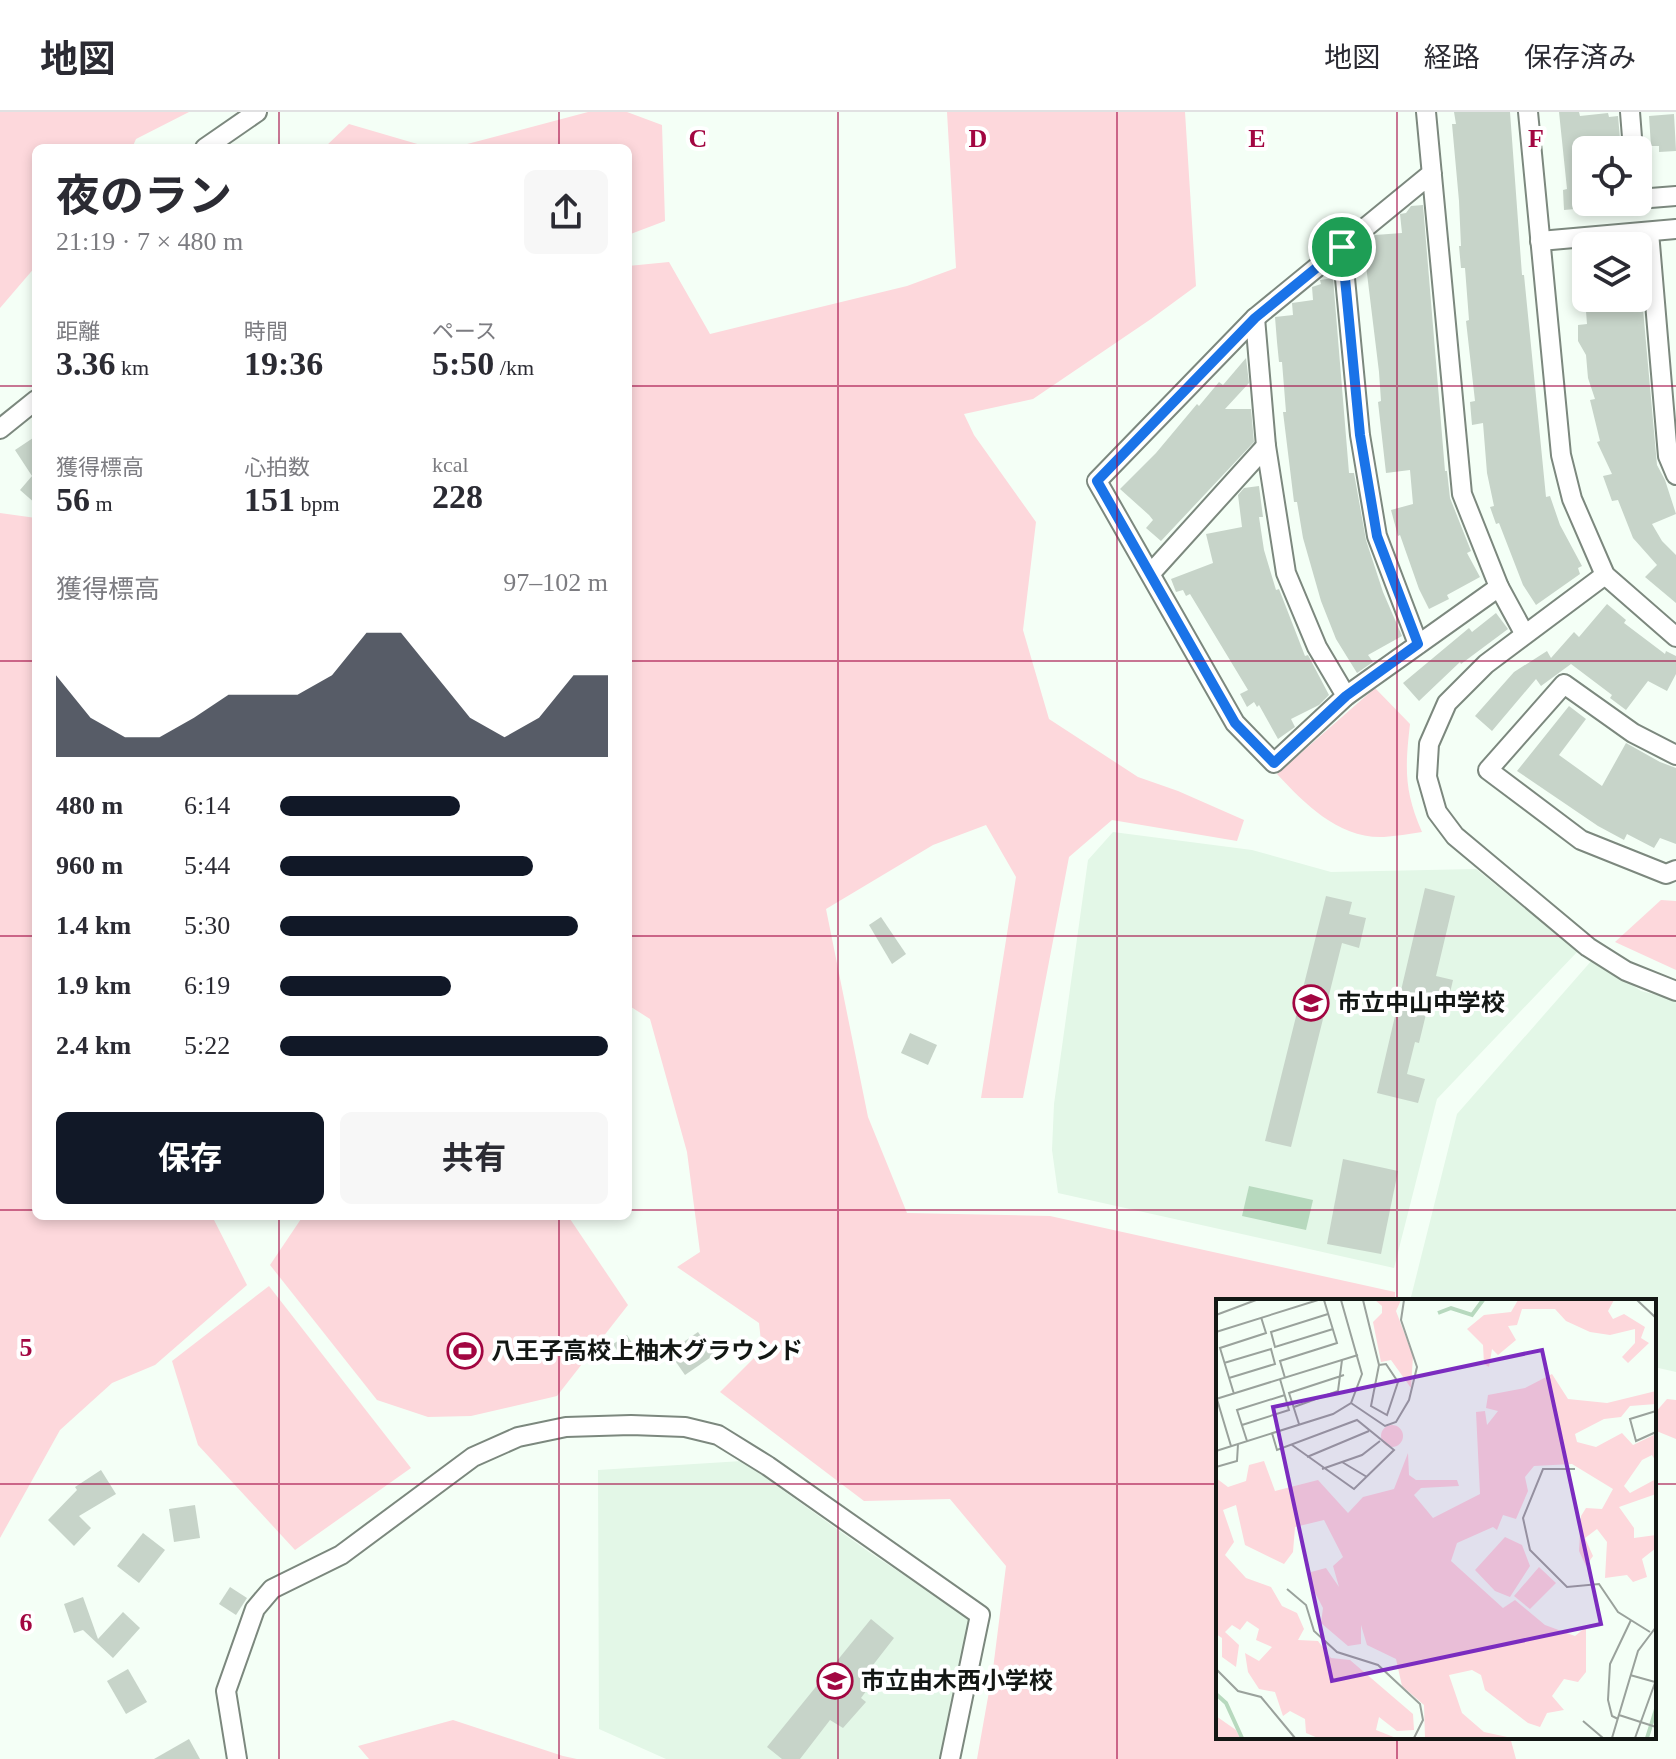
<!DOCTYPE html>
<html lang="ja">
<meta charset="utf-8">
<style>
:root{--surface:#fff;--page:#f7f7f7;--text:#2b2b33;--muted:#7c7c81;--line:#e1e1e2;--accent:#111827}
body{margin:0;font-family:"Times New Roman","Noto Sans JP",serif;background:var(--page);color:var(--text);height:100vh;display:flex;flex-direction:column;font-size:30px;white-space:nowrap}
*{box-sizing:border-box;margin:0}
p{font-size:26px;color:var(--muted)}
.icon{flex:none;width:44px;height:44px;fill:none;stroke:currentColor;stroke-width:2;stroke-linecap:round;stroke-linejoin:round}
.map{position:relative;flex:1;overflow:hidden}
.side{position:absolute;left:32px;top:32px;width:600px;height:1076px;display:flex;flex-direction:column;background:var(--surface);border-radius:12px;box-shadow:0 4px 12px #0003}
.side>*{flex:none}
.tools{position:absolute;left:1572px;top:24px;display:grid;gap:16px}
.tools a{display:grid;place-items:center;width:80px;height:80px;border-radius:12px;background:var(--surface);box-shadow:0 4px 12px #0003;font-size:40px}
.pin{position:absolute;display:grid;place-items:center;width:68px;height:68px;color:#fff;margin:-34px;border:4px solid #fff;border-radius:50%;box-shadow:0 2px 8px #0007}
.round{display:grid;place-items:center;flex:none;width:84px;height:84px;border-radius:12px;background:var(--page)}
.overview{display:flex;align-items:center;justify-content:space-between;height:136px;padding:0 24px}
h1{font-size:44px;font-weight:700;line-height:60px}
.figures{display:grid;grid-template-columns:repeat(3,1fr);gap:12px;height:136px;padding:8px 24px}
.figures div{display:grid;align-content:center}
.figures b{font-size:34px;font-weight:700}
.figures small{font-size:22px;font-weight:400}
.figures p{font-size:22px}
.chart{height:224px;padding:16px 24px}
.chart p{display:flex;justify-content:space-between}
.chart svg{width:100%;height:144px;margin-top:8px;fill:var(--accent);opacity:.7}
.action{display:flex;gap:16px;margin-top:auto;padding:16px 24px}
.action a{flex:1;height:92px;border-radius:12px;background:var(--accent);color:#fff;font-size:32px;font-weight:700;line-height:92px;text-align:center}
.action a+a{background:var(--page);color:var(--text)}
ul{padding:0 24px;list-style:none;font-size:26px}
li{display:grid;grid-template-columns:128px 96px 1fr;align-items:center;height:60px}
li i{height:20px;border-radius:10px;background:var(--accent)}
header{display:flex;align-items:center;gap:48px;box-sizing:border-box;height:112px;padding:0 40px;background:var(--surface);border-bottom:2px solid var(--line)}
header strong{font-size:38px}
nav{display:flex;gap:44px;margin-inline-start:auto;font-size:28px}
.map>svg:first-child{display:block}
.built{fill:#e3f7e7}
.green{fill:#fdd8dc}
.water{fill:#b7d9be}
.building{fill:#c7d4c9}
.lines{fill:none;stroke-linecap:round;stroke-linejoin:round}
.minor-casing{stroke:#7c887e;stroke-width:22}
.minor{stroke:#fff;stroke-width:18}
.route-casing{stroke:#fff;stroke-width:16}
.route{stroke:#1a73e8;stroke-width:10}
.grid{fill:none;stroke:#a20641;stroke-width:2;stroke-opacity:0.55}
.labels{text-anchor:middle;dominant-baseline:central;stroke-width:8;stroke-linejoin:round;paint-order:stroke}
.poi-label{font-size:24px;font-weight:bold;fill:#131714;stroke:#fff;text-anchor:start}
.inset-river{fill:none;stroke:#b7d9be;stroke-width:4}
.inset-road{fill:none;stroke:#9aa29c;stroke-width:2}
.view{fill:#7b2cbf;fill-opacity:0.15;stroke:#7b2cbf;stroke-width:4}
.inset-edge{fill:none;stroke:#131714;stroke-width:4}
.grid-label{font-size:26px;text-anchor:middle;font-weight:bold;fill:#a20641;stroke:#fff;stroke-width:8;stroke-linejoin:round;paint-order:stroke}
</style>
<header>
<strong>地図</strong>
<nav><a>地図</a><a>経路</a><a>保存済み</a></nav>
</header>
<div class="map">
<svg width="1676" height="1647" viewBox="0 0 1676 1647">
<rect width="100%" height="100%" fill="#f4fff6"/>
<g class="built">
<polygon points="1113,720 1252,738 1331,760 1476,757 1578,839 1437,987 1394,1156 1058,1081 1052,1038 1054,992 1088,748"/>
<polygon points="1593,847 1641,879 1676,888 1676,1260 1654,1255 1654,1189 1410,1189 1457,1002"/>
<polygon points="742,1349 869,1440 969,1506 940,1647 666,1647 599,1617 598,1358"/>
</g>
<g class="green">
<polygon points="0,0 189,0 136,27 132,36 36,36 36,154 0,196"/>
<polygon points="588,0 627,0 662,13 665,109 628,123 628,36 452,36"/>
<polygon points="947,0 1185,0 1196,174 1151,207 1033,287 964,302 974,323 1036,410 1023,518 1049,607 1138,665 1178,679 1244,708 1237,729 1112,708 1069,745 1023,986 981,986 1016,765 986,713 933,733 826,797 868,1005 907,1101 1050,1104 1395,1180 1395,1189 1218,1189 1218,1625 1510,1625 1516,1647 977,1647 993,1557 1006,1454 950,1387 864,1389 720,1280 762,1238 759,1211 677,1155 700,1140 687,1040 650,907 628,893 628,154 669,150 710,222 907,174 956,156"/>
<polygon points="349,12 431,36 324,36"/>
<polygon points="0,401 36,406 36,1104 212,1104 247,1173 155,1253 112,1271 60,1318 0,1426"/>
<path d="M1375,576L1410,612C1405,656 1404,679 1422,720C1409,722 1396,724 1384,725C1339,727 1305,692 1277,662Z"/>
<polygon points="1661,788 1676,789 1676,858 1615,830"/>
<polygon points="303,1104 568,1104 628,1193 557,1284 471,1304 428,1305 377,1288 270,1153"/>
<polygon points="269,1174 411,1356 295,1438 198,1333 172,1249"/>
<polygon points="1667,1287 1676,1288 1676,1327 1654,1318 1654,1302"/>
<polygon points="453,1608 563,1644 577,1647 369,1647 358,1634"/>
</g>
<polygon class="water" points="1249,1074 1313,1088 1306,1118 1242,1104"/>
<g class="building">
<polygon points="1454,0 1510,0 1522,163 1524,163 1546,385 1550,384 1560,413 1582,454 1578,456 1580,462 1536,493 1523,473 1499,411 1496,412 1490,395 1494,394 1487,361 1483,311 1472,313 1470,290 1475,289 1466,209 1469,208 1465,156 1461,156 1459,134 1461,134 1459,89 1452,12 1456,12"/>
<polygon points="1559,0 1579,0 1580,4 1608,1 1609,5 1618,4 1621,38 1583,38 1586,96 1564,98 1563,78 1567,77"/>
<polygon points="1674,2 1676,39 1659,40 1659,34 1651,34 1649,4"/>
<polygon points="1423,93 1445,359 1447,359 1450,386 1471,439 1467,441 1480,465 1447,483 1449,487 1429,497 1419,477 1400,423 1398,424 1391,398 1413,392 1410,358 1386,361 1378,290 1381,289 1379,260 1364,137 1372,136 1370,127 1375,123 1402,121 1400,102 1406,101 1411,94"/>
<polygon points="1333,166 1349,361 1354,361 1366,428 1383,480 1402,524 1368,543 1373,550 1357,561 1336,527 1321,489 1303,426 1297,390 1294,390 1283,300 1286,300 1282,250 1279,250 1277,230 1275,205 1293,203 1292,191 1313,188 1312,175 1321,172 1320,168"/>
<polygon points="1585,186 1642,186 1657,353 1665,368 1676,402 1652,412 1662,429 1676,443 1676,491 1645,465 1657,453 1633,426 1618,388 1612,389 1603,364 1612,362 1597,330 1600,329 1590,288 1595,287 1588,266 1586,243 1578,229 1578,213 1587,212"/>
<polygon points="1246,246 1249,271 1225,297 1251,297 1254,330 1161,429 1146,416 1153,408 1149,403 1120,377 1156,341 1197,292 1199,294 1219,270 1223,273"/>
<polygon points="36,324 36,392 20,378 32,364 15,338"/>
<polygon points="1259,374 1263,405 1259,405 1264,438 1276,478 1279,477 1305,544 1308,543 1329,583 1319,593 1291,607 1295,615 1278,627 1259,593 1257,595 1254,590 1247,595 1240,582 1248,578 1190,482 1186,484 1183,478 1176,480 1171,467 1213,451 1206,422 1242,415 1238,383 1244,376"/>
<polygon points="1607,492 1626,508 1624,511 1665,542 1666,539 1676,544 1676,562 1667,579 1648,569 1626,598 1610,586 1612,583 1571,552 1541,574 1536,567 1492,619 1475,604 1514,560 1547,539 1551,546 1574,520 1579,525"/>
<polygon points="1496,501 1508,517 1461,552 1460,550 1419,589 1403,571 1469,516 1472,520"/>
<polygon points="1569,594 1586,607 1559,643 1602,674 1626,631 1660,650 1676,656 1676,732 1660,726 1654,736 1627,722 1624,728 1598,714 1517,659"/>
<polygon points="1425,776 1455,784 1436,864 1453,868 1446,898 1428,894 1419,931 1415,930 1407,962 1425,967 1418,991 1377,981"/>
<polygon points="1326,784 1352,790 1349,802 1366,806 1359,836 1342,831 1291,1035 1265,1029"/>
<polygon points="881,805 906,842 892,852 869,813"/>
<polygon points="910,921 937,933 928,953 901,941"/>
<polygon points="1343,1047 1398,1059 1381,1142 1327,1132"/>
<polygon points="698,1220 714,1243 685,1263 669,1240"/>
<polygon points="627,1223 639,1242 625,1251 613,1232"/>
<polygon points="101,1358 116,1382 79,1404 91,1416 74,1434 48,1408 77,1378 75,1375"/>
<polygon points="195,1393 200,1426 174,1430 169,1397"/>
<polygon points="143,1421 165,1438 139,1471 117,1454"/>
<polygon points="230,1475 247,1486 236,1503 219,1492"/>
<polygon points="83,1485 98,1527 123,1500 140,1516 113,1546 83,1518 74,1521 64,1492"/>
<polygon points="871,1507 894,1526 873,1553 881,1559 861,1586 866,1590 843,1616 830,1608 800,1647 782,1647 767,1635"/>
<polygon points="128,1557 147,1590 126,1602 107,1569"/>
<polygon points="189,1627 200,1647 154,1647"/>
</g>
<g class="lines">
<defs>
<g id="minor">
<polyline points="1426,0 1462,382 1499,475 1346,584 1274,651 1235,611 1097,369 1255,206 1432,61"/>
<polyline points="1528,0 1561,343 1572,387 1605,463 1676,525"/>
<polyline points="1630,0 1633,38"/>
<polyline points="205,36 257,0"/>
<polyline points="1638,87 1676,84"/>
<polyline points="1649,120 1668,344 1676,363"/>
<polyline points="1540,129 1676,117"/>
<polyline points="1342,135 1360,323 1377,424 1418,532"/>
<polyline points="1255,206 1266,334 1286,461 1317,535 1346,584"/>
<polyline points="0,317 36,288"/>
<polyline points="1151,461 1266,334"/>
<polyline points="1605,463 1486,552 1447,591 1429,632 1427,665 1437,700 1455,724 1588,835 1626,859 1676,879"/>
<polyline points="1499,475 1524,521"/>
<polyline points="1676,643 1633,621 1564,572 1488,658 1581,728 1666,762 1676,758"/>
<polyline points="237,1647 226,1579 255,1497 272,1477 341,1443 473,1345 518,1325 566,1315 631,1313 685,1315 718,1323 768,1354 980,1503 950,1647"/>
</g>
</defs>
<use href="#minor" class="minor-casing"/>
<use href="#minor" class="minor"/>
</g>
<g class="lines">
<defs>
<polygon id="route" points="1342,135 1360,323 1377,424 1418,532 1346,584 1274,651 1235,611 1097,369 1255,206"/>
</defs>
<use href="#route" class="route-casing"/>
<use href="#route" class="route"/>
</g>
<path class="grid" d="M279,0V36M559,0V36M838,0V1647M1117,0V1647M1397,0V1189M0,274H36M628,274H1676M0,549H36M628,549H1676M0,824H36M628,824H1676M0,1098H36M628,1098H1676M279,1104V1647M559,1104V1647M0,1372H1218M1654,1372H1676M1397,1625V1647"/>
<defs>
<symbol id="school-ring" viewBox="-11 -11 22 22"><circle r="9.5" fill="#fff" stroke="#a20641" stroke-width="1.5"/><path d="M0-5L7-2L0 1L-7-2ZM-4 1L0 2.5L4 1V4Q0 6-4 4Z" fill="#a20641"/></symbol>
<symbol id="stadium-ring" viewBox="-11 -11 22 22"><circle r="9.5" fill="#fff" stroke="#a20641" stroke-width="1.5"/><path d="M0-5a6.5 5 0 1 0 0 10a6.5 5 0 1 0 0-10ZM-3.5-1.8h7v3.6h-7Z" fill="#a20641"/></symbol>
</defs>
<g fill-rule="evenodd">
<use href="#school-ring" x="1291" y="871" width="40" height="40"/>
<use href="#stadium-ring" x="445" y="1219" width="40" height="40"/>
<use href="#school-ring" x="815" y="1549" width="40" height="40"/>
</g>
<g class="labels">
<g class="poi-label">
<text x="1337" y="891">市立中山中学校</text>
<text x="491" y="1239">八王子高校上柚木グラウンド</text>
<text x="861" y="1569">市立由木西小学校</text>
</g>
</g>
<g transform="translate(1216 1187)">
<rect width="440" height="440" fill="#f4fff6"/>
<path d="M159,1H185L180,12L197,57L195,89L175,61L165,63L157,23L166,14V7ZM302,1H398L392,12L397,20L408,15L429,28L425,39L433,44L412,64L406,58L419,44V30L394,36L374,33L350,22L339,10H306L301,26L292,27L300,41L282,56L276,50L273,68L268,65L267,46L251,30L268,16L295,13ZM336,75L352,100L391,104L440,92V105L414,107L405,118L388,120L359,135L361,143L380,148L406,134L417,146L440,135V163L436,156L426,161L408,187L414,194L440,180V195L403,208L418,229V239L440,236V249L426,260L431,278L417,283L411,276L389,279L391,243L381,230L369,239L377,257L370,267L363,252L365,217L370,209L386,210L397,190L356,165L318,167L309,178L312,192L300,220L287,216L281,231L277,228L241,244L235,262L287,309L299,301L329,326L359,337L370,328V373L362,383L348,380L336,397L348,411L331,414L324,428L312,424L269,391L265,376L256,371L233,376L246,414L268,433L296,439H209L208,406L186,387L180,360L151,346L145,326V345L132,347L105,324L107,309L93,282L95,273L110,269L123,288L117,267L127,258L108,221L79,228L77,253L68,265L29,246L20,206L7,211L18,243L9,256L30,279L55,288L66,307L81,314L88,330L82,341L102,342L115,359L134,361L197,415L198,431L181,432L163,418L160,431L180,439H102L90,434L89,420L74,412L67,417L59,393L43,390L32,373L29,354L43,362L56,348L40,341L43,330L31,322L24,331L16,326L9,333L23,346L20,368L6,358V339L0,335V179L12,188L30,182L33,166L48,162L59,192L102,181L132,214L147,198L178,190L192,154L193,176L200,181H241L243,187L205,189L198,196L217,219L264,195L260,113L269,112L271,126L282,112L270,109L272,96L309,89ZM165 137a11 11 0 1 1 22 0a11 11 0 1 1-22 0ZM289,238L306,246L314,267L294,298L279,292L259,271ZM323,268L340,284L314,310L298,297ZM0,417L20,431L24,439H0Z" fill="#fdd8dc"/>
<path class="inset-river" d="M222,14L235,9L256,16L267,1M0,395L10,404L26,439M431,439L440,410"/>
<path class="inset-road" d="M147,1L163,66L155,107L171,116L182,83L170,65L163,66M421,1L440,19M112,15L55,33L59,48L117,30M0,16L40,1M0,33L102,1M8,64L55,50L59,65L13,79M69,79L64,62L121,44L108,1M18,95L4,49L50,34L45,18M0,97L15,147M0,100L142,56M135,104L169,127L180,123L193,101L201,68L185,21L188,1M78,108L122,92L126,61M440,112L414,120L420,142L440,133M83,125L73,94L128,76M26,126L73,111L64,80M56,134L61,151L141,121L178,151L138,190L76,146M31,142L21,111L69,96M0,152L117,115L135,104L146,75L125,1M91,158L153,132M126,163L151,178M0,168L21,162L22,145M106,170L146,156L164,142M359,170H327L307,219L314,251L351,288L383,285L402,313L434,333M71,290L90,306L98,332L121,353L162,366L204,405L207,421L198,439M0,370L22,392L45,398L79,439M414,376L439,383M403,416L440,428M402,420L396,417L392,401L394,365L415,321M367,422L387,439M396,439L422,352L440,328M419,439L440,381"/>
<path class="view" d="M326,51L385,325L116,382L57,108Z"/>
<rect width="440" height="440" class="inset-edge"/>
</g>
<g class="grid-label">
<text x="698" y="35">C</text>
<text x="978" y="35">D</text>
<text x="1257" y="35">E</text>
<text x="1536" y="35">F</text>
<text x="26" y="1244">5</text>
<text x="26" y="1519">6</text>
</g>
</svg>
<div class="tools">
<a><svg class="icon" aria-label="locate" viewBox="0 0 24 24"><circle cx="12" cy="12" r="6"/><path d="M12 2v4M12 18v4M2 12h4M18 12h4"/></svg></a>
<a><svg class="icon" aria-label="layers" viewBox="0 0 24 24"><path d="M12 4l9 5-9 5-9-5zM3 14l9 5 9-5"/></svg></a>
</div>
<div class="pin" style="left:1342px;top:135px;background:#1e9e55"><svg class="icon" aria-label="arrive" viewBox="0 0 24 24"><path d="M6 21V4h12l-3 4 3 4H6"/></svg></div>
<section class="side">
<div class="overview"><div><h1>夜のラン</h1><p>21:19 · 7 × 480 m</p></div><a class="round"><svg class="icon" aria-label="share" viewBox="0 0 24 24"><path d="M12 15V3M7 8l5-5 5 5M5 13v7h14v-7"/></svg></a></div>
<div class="figures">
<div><p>距離</p><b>3.36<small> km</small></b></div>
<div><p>時間</p><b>19:36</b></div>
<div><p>ペース</p><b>5:50<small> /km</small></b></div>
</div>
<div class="figures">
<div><p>獲得標高</p><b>56<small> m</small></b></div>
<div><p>心拍数</p><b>151<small> bpm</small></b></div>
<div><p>kcal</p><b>228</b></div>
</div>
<div class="chart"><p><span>獲得標高</span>97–102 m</p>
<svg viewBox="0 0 160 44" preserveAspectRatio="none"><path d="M0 44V19L10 32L20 38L30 38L40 32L50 25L60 25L70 25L80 19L90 6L100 6L110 19L120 32L130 38L140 32L150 19L160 19V44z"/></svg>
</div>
<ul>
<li><b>480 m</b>6:14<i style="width:55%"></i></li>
<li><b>960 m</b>5:44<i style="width:77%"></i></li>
<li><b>1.4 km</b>5:30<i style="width:91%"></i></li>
<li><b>1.9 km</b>6:19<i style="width:52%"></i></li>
<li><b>2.4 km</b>5:22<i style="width:100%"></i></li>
</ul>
<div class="action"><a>保存</a><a>共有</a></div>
</section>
</div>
